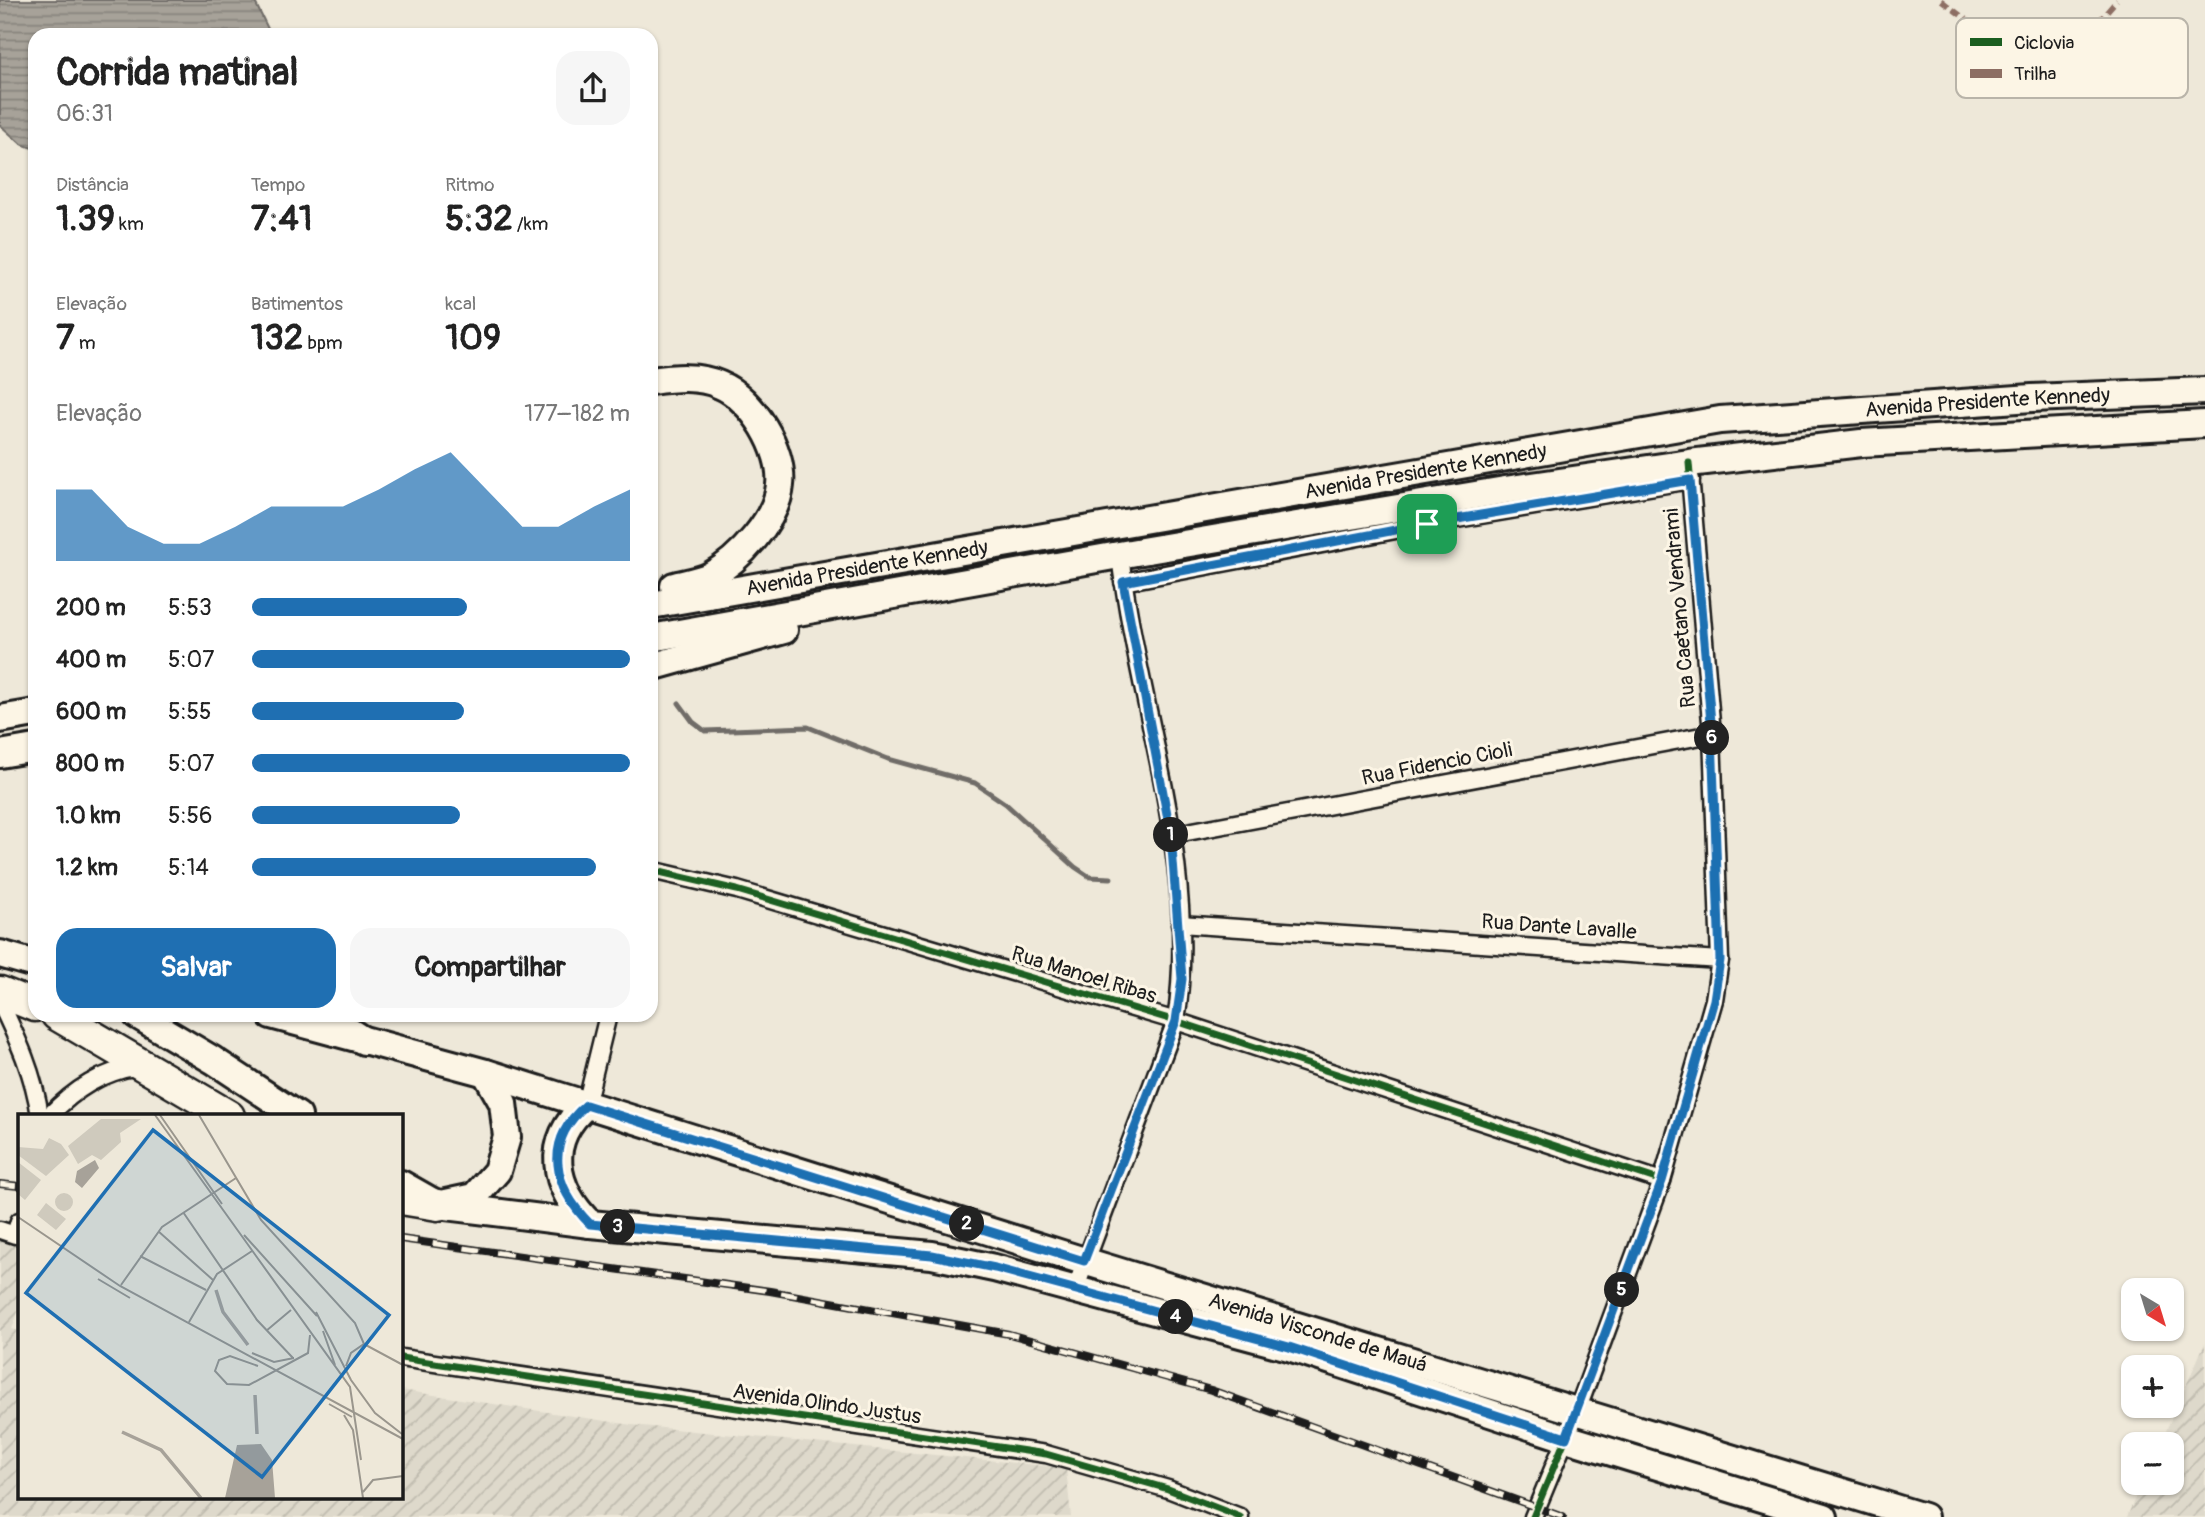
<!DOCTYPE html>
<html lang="pt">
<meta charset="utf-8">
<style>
:root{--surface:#fff;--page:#f6f6f6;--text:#222;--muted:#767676;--accent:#1f6fb2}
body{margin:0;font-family:Pangolin,sans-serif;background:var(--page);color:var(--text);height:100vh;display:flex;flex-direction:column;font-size:26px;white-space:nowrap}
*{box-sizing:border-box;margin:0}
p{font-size:23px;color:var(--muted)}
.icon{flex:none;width:38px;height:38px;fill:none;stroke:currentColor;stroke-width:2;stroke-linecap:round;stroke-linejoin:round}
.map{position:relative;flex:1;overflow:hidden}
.sheet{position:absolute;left:28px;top:28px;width:630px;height:994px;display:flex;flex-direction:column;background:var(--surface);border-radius:21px;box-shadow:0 2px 5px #0004}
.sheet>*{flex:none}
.needle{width:46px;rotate:142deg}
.controls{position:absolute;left:2121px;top:1278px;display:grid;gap:14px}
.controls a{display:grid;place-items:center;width:63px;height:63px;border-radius:14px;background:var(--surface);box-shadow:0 2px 5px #0004;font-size:35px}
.pin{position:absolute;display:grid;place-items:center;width:60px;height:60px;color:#fff;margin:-30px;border-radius:14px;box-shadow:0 4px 10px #0006}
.km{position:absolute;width:35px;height:35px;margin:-18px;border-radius:50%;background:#222;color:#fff;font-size:19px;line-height:35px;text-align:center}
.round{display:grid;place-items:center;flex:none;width:74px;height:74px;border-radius:21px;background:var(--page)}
.summary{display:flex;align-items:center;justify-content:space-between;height:119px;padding:0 28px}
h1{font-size:38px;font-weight:800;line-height:52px}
.figures{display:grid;grid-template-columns:repeat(3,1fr);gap:10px;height:119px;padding:7px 28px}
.figures div{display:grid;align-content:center}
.figures b{font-size:35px;font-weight:800}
.figures small{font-size:19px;font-weight:400}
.figures p{font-size:19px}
.chart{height:196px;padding:14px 28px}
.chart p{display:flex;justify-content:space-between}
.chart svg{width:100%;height:126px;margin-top:7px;fill:var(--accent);opacity:.7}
.cta{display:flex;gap:14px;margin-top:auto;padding:14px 28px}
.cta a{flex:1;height:80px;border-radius:21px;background:var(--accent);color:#fff;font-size:28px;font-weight:800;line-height:80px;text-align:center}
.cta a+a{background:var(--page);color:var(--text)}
ul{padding:0 28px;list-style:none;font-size:23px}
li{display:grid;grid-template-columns:112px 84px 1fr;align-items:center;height:52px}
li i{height:18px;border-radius:9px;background:var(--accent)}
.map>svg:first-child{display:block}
.industrial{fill:url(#industrial-furrows)}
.water{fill:url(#water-rules);stroke:#6f6c67;stroke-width:2}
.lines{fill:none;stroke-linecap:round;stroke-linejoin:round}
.stream{stroke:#6f6c67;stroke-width:5}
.minor-casing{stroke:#1c1c1c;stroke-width:21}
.primary-casing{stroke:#1c1c1c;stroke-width:32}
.trunk-casing{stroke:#1c1c1c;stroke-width:32}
.motorway-casing{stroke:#1c1c1c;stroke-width:35}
.minor{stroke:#fcf5e5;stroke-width:16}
.primary{stroke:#fcf5e5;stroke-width:26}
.trunk{stroke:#fcf5e5;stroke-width:26}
.motorway{stroke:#fcf5e5;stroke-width:30}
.rail-casing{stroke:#1c1c1c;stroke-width:8}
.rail{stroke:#fcf5e5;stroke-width:5;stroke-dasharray:16;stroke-linecap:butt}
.quiet{stroke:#8d6e63;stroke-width:5;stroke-dasharray:10 5;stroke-linecap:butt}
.cycleway-casing{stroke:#fcf5e5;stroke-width:11}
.cycleway{stroke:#1b5e20;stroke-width:7}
.route-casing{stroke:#fff;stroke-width:14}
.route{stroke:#1f6fb2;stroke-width:9}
.labels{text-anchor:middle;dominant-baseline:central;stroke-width:6;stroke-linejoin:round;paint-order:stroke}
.street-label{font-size:21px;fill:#1c1c1c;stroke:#fcf5e5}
.inset-river{fill:none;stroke:#a7a299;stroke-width:3.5}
.inset-road{fill:none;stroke:#9a968d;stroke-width:2}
.view{fill:#1f6fb2;fill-opacity:0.15;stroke:#1f6fb2;stroke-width:3.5}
.inset-edge{fill:none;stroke:#1c1c1c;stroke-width:3.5}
.key{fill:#fcf5e5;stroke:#b9b4a9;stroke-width:2}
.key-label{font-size:19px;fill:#1c1c1c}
</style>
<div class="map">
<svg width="2205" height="1517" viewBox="0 0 2205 1517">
<defs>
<pattern id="industrial-furrows" width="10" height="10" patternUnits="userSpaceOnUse" patternTransform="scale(1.75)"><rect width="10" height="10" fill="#ded9cb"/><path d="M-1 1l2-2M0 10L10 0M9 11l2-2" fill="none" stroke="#bebaae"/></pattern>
<pattern id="water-rules" width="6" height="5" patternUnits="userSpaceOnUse" patternTransform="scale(1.75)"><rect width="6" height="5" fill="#a7a299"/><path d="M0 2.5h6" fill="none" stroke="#87837c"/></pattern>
</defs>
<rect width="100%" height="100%" fill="#eee8d9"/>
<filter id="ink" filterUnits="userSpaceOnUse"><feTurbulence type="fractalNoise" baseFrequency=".0143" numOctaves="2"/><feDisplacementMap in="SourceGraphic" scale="14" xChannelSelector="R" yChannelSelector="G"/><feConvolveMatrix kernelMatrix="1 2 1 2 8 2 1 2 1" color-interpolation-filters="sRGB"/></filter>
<g filter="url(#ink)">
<g class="industrial">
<polygon points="0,1226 19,1252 19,1310 12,1329 19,1331 19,1498 401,1498 401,1390 632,1425 1066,1468 1071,1517 0,1517"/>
<polygon points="2205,1343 2205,1517 2127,1517 2142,1482 2172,1482 2172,1444 2160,1444"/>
</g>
<polygon class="water" points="0,0 254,0 271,35 35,35 35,149 21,144 0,125"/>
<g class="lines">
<polyline class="stream" points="679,703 693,722 705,731 808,727 888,759 975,783 1006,804 1075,867 1090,877 1111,878"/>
<defs>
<g id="minor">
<polyline points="1123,582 1427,524 1691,480"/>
<polyline points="1171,835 1712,734"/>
<polyline points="651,870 737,890 1176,1021 1662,1181"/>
<polyline points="1180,924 1720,960"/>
<path d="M0,1002C18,1040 34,1074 40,1116"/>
<polyline points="586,1105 608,1015"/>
<path d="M49,1116C75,1089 101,1072 139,1066"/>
<polyline points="0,1230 15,1235 19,1221"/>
<path d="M1075,1290L1176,1021C1200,865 1138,709 1120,555"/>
<polyline points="401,1358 1046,1454 1168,1489 1240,1517"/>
<polyline points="1533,1517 1577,1411 1662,1181 1714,1000 1720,960 1712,734 1689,463"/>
</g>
<g id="primary">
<polyline points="0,954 35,964"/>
<polyline points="137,1015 213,1060 298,1116"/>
<path id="s1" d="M271,1015L486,1073L1084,1261L1924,1517"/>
<path d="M586,1105C544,1142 553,1187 590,1224"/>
<polyline points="401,1184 438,1205 590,1224 932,1255 994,1268 1289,1347 1566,1438 1824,1517"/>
<polyline points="446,1203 474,1197 497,1171 507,1137 503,1103 486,1073"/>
</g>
<g id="trunk">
<path d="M651,381C673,378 699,375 720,385C752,398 784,450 780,485C777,520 739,560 710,576C700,581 686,583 674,586"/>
<path id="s2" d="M651,605L1720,420L2032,398L2205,391"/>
<polyline points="651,638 1136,552 1505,490 1689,463 1861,443 2205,424"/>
<polyline points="651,667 784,630"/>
<polyline points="0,719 35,713"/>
<polyline points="0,754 35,748"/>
<polyline points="324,1015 364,1041"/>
</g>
<g id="motorway">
<polyline points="0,992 35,1006"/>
<polyline points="57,1015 229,1116"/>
<polyline points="401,1199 438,1205"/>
</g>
</defs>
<use href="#minor" class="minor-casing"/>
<use href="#primary" class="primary-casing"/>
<use href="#trunk" class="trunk-casing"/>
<use href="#motorway" class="motorway-casing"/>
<use href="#minor" class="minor"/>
<use href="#primary" class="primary"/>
<use href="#trunk" class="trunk"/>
<use href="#motorway" class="motorway"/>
<defs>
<g id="rail">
<polyline points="0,1184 19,1186"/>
<polyline points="401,1239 770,1291 1009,1334 1211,1390 1563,1517"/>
</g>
</defs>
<use href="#rail" class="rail-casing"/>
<use href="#rail" class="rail"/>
<polyline class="quiet" points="1941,0 2046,81 2117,0"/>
<defs>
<g id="cycleway">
<polyline points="651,870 737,890 1176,1021 1662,1181"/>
<polyline points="401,1358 1046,1454 1168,1489 1240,1517"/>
<polyline points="1533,1517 1577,1411 1662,1181 1714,1000 1720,960 1712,734 1689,463"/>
</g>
</defs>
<use href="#cycleway" class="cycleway-casing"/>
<use href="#cycleway" class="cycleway"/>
</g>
</g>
<g class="lines" filter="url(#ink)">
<defs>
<path id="route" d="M1690,480L1712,734L1720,960L1714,1000L1662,1181L1566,1438L1289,1347L995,1268L932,1255L590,1224C553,1187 543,1142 586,1105L1084,1261L1176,1021L1182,979L1171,835L1123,582L1427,524Z"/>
</defs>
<use href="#route" class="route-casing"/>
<use href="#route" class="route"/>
</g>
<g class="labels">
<g class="street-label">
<text stroke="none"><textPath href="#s2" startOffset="1353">Avenida Presidente Kennedy</textPath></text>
<text stroke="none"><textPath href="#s2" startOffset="786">Avenida Presidente Kennedy</textPath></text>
<text stroke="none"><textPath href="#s2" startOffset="219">Avenida Presidente Kennedy</textPath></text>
<text transform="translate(1680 608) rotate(-95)">Rua Caetano Vendrami</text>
<text transform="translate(1437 764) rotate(-11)">Rua Fidencio Cioli</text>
<text transform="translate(1559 927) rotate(4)">Rua Dante Lavalle</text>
<text transform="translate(1084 975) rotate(17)">Rua Manoel Ribas</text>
<text stroke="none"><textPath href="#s1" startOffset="1094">Avenida Visconde de Mauá</textPath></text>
<text transform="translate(827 1404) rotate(8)">Avenida Olindo Justus</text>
</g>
</g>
<g transform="translate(18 1114)">
<rect width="385" height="385" fill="#eee8d9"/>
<path d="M83,5H123L102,19L103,28L83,46L74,41L60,50L50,32ZM31,24L43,30L51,41L28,62L0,41V33L25,35ZM0,48L23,66L7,86L0,80ZM37 88a9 9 0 1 1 18 0a9 9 0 1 1-18 0ZM28,89L48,105L38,116L19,101Z" fill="#cfcabd"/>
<path d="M77,46L81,54L64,74L57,68L59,57ZM243,330L254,346L257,384H207L219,331Z" fill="#a7a299"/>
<path class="inset-river" d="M198,176L205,198L230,231M237,281L239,320M104,318L143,336L183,384"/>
<path class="inset-road" d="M137,1L332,273L343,346M142,1L204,90M181,1L243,106L337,209L346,230M165,98L239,206L275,244M0,103L102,172L385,325M140,117L195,166M226,121L299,202M122,142L188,176M80,165L112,184M103,171L144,113L218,64M298,198L333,266L357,299L384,320M171,208L199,160L234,137M248,217L273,196M305,217L317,251M234,239L256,248L276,244M240,252L212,242L201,246L197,257L209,270L231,271L290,239L292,221M328,252L333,239L346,230L385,251M311,290L334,303M326,301L335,316L345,384M345,378L355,366L385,362"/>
<path class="view" d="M135,16L371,201L244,363L8,179Z"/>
<rect width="385" height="385" class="inset-edge"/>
</g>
<rect x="1956" y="18" width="232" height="80" rx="10" class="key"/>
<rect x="1970" y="38" width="32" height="8" fill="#1b5e20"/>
<rect x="1970" y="69" width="32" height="9" fill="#8d6e63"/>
<g class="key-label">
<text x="2014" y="49">Ciclovia</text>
<text x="2014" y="80">Trilha</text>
</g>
</svg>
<div class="controls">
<a><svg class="needle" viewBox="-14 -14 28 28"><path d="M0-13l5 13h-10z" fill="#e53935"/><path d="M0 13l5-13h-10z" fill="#767676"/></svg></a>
<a>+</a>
<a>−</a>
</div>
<div class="pin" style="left:1427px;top:524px;background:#1e9e55"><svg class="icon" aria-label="arrive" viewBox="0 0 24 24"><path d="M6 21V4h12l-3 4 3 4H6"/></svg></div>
<b class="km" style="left:1171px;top:835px">1</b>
<b class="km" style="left:967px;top:1224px">2</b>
<b class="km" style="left:618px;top:1227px">3</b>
<b class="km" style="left:1176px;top:1317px">4</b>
<b class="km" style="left:1622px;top:1290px">5</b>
<b class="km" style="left:1712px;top:738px">6</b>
<section class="sheet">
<div class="summary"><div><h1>Corrida matinal</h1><p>06:31</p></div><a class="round"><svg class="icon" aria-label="share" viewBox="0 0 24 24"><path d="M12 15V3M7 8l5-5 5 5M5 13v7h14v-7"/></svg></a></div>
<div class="figures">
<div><p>Distância</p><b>1.39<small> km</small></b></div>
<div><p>Tempo</p><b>7:41</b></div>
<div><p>Ritmo</p><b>5:32<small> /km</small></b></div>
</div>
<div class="figures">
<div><p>Elevação</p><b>7<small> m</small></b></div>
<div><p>Batimentos</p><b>132<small> bpm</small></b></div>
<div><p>kcal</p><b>109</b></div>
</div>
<div class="chart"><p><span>Elevação</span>177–182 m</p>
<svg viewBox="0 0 160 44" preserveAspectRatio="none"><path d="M0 44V19L10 19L20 32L30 38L40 38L50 32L60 25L70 25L80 25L90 19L100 12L110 6L120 19L130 32L140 32L150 25L160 19V44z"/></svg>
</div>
<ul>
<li><b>200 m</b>5:53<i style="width:57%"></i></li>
<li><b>400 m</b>5:07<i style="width:100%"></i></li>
<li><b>600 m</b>5:55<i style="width:56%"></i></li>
<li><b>800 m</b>5:07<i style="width:100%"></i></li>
<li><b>1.0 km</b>5:56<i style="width:55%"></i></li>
<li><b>1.2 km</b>5:14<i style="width:91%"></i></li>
</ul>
<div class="cta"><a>Salvar</a><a>Compartilhar</a></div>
</section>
</div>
